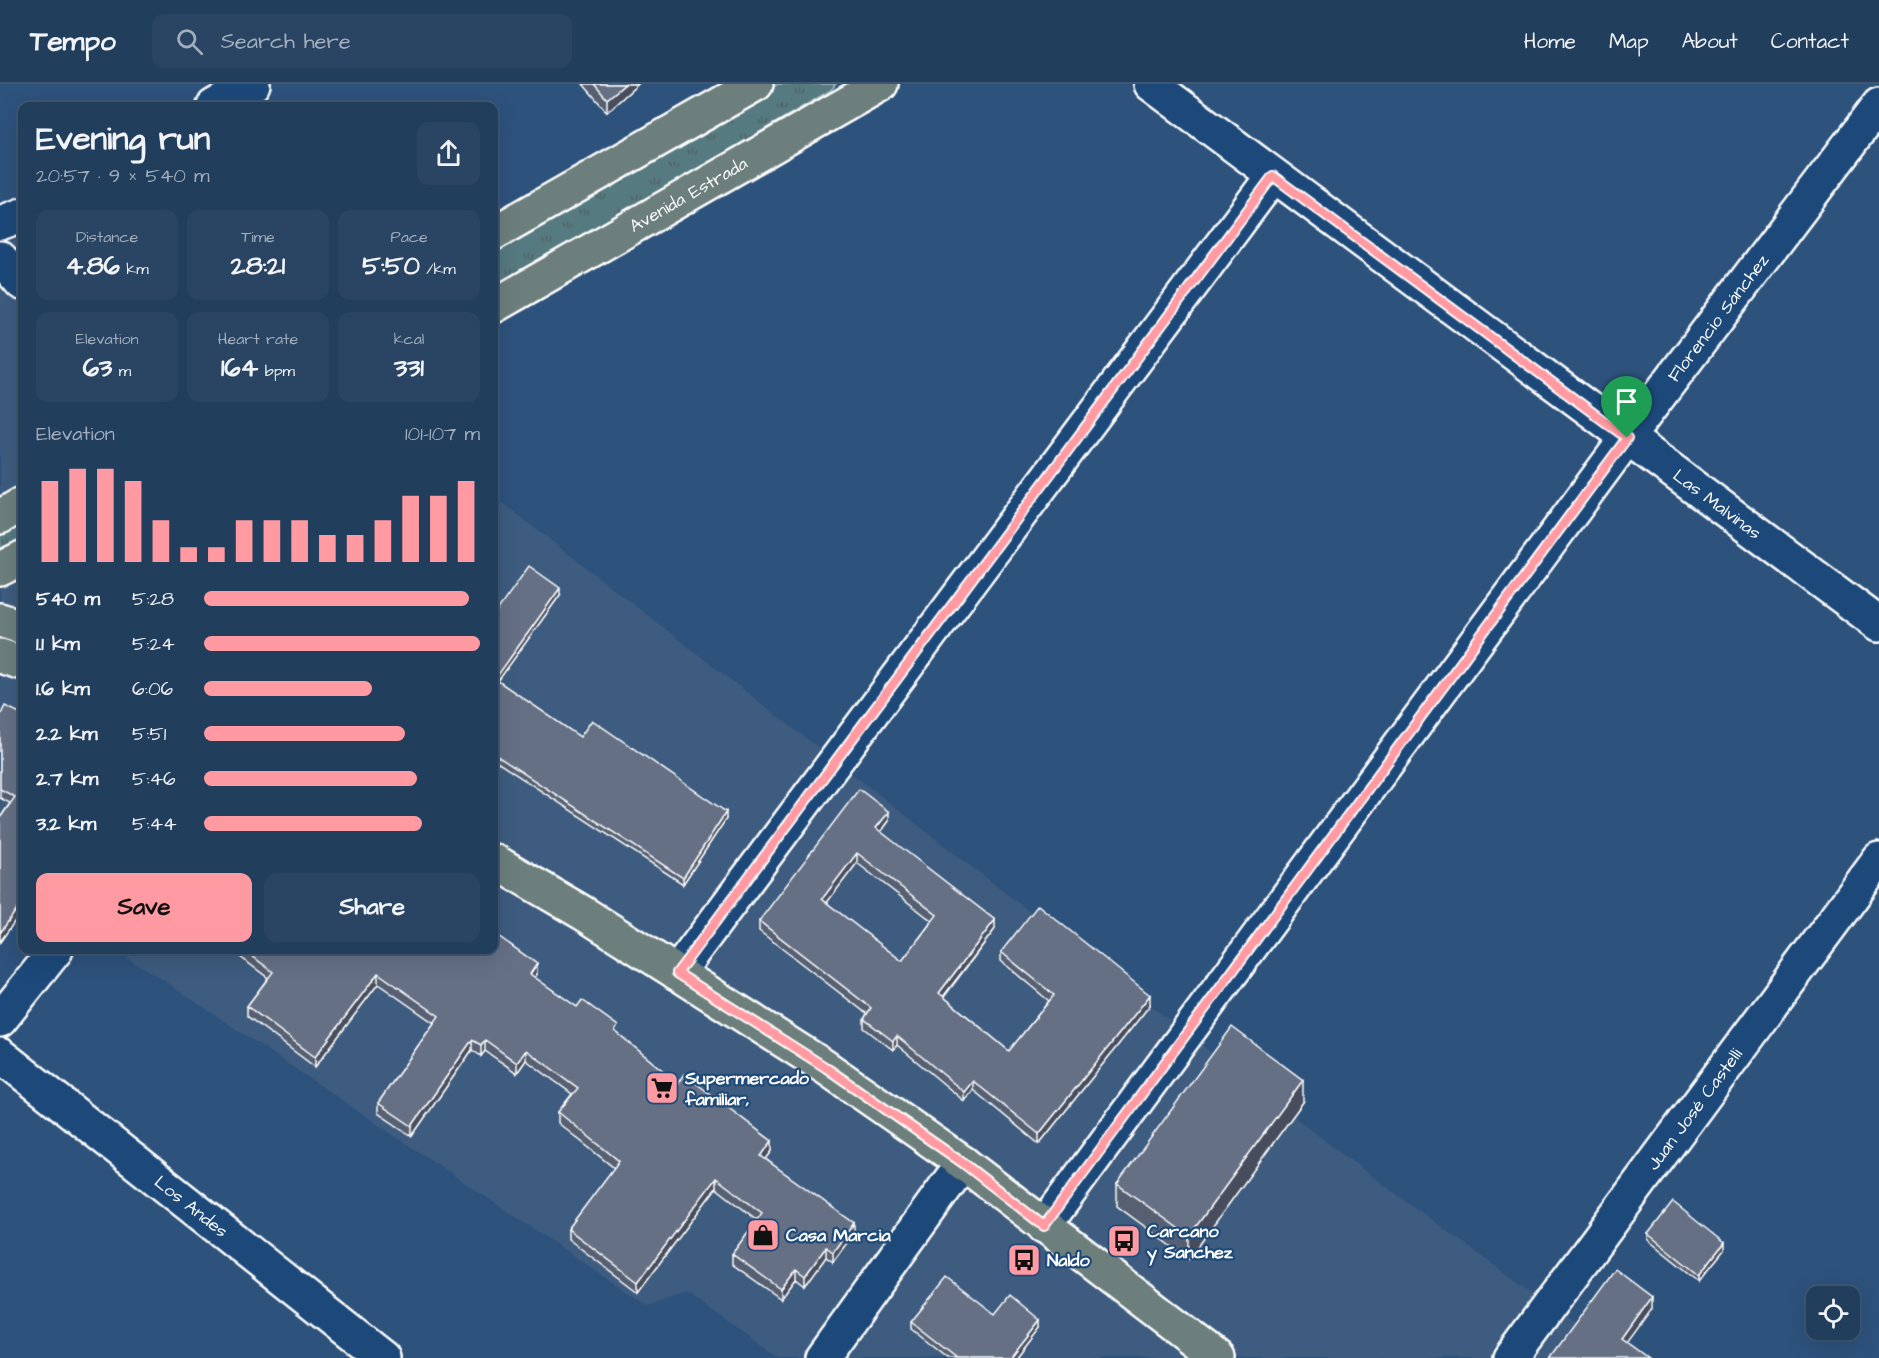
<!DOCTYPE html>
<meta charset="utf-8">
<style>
:root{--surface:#223e5d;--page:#2a4563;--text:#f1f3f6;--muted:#a2aebc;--line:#3f5772;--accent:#ff9aa2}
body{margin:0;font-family:"Architects Daughter",sans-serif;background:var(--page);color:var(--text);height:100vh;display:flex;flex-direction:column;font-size:22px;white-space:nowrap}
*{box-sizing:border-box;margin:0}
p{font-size:20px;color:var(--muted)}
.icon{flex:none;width:33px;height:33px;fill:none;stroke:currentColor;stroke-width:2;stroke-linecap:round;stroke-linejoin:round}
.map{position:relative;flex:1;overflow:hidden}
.sheet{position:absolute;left:18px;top:18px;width:480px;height:852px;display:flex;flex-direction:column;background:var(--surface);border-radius:12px;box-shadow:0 6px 24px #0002,0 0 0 2px var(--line)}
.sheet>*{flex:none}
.tools{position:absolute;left:1806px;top:1202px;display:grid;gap:12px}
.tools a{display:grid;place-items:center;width:54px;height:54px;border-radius:12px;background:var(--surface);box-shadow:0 6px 24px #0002,0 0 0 2px var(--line);font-size:30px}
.pin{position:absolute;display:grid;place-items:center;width:51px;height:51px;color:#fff;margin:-62px -26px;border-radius:50% 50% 50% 0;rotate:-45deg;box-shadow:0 0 6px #0007}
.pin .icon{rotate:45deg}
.round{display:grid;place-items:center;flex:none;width:63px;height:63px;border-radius:12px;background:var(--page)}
.headline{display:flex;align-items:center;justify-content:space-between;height:102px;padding:0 18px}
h1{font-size:33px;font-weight:700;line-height:45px}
.figures{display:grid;grid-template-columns:repeat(3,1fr);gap:9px;height:102px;padding:6px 18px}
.figures div{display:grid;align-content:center;border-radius:12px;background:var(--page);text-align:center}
.figures b{font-size:26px;font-weight:700}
.figures small{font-size:16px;font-weight:400}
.figures p{font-size:16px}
.chart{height:168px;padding:12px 18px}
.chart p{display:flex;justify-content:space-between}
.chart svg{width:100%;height:108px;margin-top:6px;stroke:var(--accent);stroke-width:6}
.primary-button{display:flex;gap:12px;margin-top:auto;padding:12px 18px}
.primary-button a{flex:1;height:69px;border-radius:12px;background:var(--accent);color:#111;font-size:24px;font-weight:700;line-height:69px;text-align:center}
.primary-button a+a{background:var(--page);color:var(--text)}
ul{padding:0 18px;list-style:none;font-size:20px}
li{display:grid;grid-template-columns:96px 72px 1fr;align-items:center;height:45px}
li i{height:15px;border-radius:8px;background:var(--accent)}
header{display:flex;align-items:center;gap:36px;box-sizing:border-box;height:84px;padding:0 30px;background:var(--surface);border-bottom:2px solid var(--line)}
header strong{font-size:28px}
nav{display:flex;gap:33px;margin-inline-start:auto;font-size:21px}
.search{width:420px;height:54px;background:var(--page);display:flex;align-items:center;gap:15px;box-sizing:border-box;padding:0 21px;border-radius:12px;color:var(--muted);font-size:22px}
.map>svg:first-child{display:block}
.built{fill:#3e5b7f}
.grass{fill:url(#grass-tufts);stroke:#aabcc0;stroke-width:1.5}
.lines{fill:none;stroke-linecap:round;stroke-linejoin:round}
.minor-casing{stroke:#fff;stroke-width:38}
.major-casing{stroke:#fff;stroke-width:38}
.minor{stroke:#1f4a7a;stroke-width:33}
.major{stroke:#6c7f7c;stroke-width:33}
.wall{fill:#576072;stroke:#fff;stroke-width:1.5;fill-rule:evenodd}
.shaded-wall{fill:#474e5d;stroke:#fff;stroke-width:1.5}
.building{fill:#657085;stroke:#fff;stroke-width:1.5;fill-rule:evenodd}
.route-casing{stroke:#fff;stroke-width:12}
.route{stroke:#ff9aa2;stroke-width:8}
.labels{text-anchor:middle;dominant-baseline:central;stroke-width:4.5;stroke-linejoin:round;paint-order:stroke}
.street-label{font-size:18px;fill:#fff;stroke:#1f4a7a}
.poi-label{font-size:18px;font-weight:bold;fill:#fff;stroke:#1f4a7a;text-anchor:start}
</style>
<header>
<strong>Tempo</strong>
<div class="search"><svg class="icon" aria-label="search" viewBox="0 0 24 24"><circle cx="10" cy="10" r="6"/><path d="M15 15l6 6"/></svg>Search here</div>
<nav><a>Home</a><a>Map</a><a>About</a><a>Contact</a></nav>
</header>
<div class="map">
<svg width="1879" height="1274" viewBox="0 0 1879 1274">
<defs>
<pattern id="grass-tufts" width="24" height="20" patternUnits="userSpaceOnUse" patternTransform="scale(1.5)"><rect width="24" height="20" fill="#557a80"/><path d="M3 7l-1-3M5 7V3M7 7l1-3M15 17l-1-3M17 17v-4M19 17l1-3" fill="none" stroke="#506366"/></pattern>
</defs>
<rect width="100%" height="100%" fill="#2d527c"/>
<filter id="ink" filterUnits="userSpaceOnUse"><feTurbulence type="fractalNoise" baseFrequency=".0167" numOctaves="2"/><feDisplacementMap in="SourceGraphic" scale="12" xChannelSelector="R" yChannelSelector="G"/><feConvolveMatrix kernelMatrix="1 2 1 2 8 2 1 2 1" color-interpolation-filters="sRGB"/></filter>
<g filter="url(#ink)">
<g class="built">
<polygon points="0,155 22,156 22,811 0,798"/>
<polygon points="494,412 1346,1073 1621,1274 778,1274 686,1209 648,1222 154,890 113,866 494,866"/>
</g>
<g class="grass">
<polygon points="778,0 836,0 831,6 494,205 494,168"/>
<polygon points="22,437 22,466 0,477 0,450"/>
</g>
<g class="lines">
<defs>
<g id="minor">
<path id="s1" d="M1151,0L1879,540"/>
<polyline points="214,22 253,0"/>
<polyline points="0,139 22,131"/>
<polyline points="0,174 22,199"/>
<polyline points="677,889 1273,92"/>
<polyline points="0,936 56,866"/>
<path id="s2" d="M0,971L383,1274"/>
<path id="s3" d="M1044,1142L1627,354L1879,21"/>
<polyline points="822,1274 963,1079"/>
<path id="s4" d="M1510,1274L1879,776"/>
</g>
<g id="major">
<polyline points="494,149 756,0"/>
<path id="s5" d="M494,222L881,0"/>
<polyline points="0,433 22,420"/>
<polyline points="0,485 22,474"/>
<polyline points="0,536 22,543"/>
<polyline points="0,572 22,579"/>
<polyline points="494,777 583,829 825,983 963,1079 1218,1274"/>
</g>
</defs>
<use href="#minor" class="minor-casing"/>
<use href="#major" class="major-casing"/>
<use href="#minor" class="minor"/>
<use href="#major" class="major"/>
</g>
<g class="wall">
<polygon points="583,0 638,0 607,28"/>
<polygon points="560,511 498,597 580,653 726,735 683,800 494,676 494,531"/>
<polygon points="22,630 22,827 0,858 0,734 10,719 0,714 0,632"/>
<path d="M889,737L881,748L995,845L944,913L1009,967L1049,917L1001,877V868L1150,921L1039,1060L973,1006L964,1017L897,961L893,966L864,944V935L867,930L759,847V837ZM857,779L932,837L902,877L826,819Z"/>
<polygon points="231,866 494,866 537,890 535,894 577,923 618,950 678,999 772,1067 766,1075 854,1149 833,1178 826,1173 805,1202 796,1195 781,1215 732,1180 732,1170 757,1136 716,1104 638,1208 568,1155 568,1145 614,1084 558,1039 558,1028 572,1010 526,976 517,989 485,967 481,972 472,966 412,1052 378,1029 378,1019 434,939 378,900 315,983 247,932 247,922 268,894"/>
<polygon points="1303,1018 1189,1175 1117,1122 1117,1100"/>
<polygon points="1648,1150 1724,1166 1699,1197 1648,1156"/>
<polygon points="995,1230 1040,1243 1016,1274 948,1274 911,1245 911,1238"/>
</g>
<g class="shaded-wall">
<polygon points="625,0 638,0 607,28 607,15"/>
<polygon points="560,504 560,511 495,601 495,595"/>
<polygon points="726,728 726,735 683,800 683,794"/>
<polygon points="889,728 889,737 876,754 876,744"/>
<polygon points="857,769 857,779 822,825 822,815"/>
<polygon points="22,818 22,827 0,858 0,849"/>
<polygon points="995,836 995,845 939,918 939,909"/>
<polygon points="537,880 537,890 530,901 530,890"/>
<polygon points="378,889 378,900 315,983 315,973"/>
<polygon points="1150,911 1150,921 1039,1060 1039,1050"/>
<polygon points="897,952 897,961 893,966 893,957"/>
<polygon points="472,956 472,966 412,1052 412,1042"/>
<polygon points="485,956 485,967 481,972 481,961"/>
<polygon points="526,966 526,976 517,989 517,979"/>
<polygon points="1303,996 1303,1018 1189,1175 1189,1152"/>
<polygon points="973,997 973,1006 964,1017 964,1008"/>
<polygon points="772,1057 772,1067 761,1082 761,1072"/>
<polygon points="716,1094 716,1104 638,1208 638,1198"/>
<polygon points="854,1139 854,1149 833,1178 833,1168"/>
<polygon points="1724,1159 1724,1166 1699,1197 1699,1191"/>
<polygon points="826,1163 826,1173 805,1202 805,1192"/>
<polygon points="796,1185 796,1195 781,1215 781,1205"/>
<polygon points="1652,1213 1652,1225 1622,1266 1622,1255"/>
<polygon points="1040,1236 1040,1243 1016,1274 1010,1274"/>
</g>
<g class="building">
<polygon points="594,0 625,0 607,15"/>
<polygon points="529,482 560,504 495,595 580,653 592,636 726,728 683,794 494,670 494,531"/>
<polygon points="5,622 22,630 22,818 0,849 0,734 15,713 0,705 0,632"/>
<path d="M859,705L889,728L876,744L995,836L939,909L1009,967L1054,911L1001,868L1038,821L1150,911L1039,1050L973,997L964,1008L897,952L893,957L864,935L871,924L759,837ZM857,769L937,831L902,877L822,815Z"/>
<polygon points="494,849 537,880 530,890 577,923 582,916 618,942 615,947 678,999 684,990 772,1057 761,1072 854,1139 833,1168 826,1163 805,1192 796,1185 781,1205 732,1170 762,1129 716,1094 638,1198 568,1145 619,1077 558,1028 578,1004 526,966 517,979 485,956 481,961 472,956 412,1042 378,1019 439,932 378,889 315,973 247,922 273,888 244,866 494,866"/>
<polygon points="1232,943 1303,996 1189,1152 1117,1100"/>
<polygon points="1673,1118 1724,1159 1699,1191 1648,1150"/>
<polygon points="1615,1185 1652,1213 1622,1255 1648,1274 1550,1274"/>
<polygon points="947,1193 995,1230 1010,1211 1040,1236 1010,1274 957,1274 911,1238"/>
</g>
</g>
<g class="lines" filter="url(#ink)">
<defs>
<polygon id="route" points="1273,92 1627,354 1044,1142 963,1079 825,983 677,889"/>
</defs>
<use href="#route" class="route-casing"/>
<use href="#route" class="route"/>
</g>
<defs>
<symbol id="supermarket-square" viewBox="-11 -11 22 22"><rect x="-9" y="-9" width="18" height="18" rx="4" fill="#ff9aa2" stroke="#1f4a7a"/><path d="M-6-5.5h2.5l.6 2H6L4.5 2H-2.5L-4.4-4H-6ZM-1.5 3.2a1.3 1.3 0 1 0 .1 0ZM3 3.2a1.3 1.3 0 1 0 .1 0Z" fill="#111"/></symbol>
<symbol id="shop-square" viewBox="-11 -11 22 22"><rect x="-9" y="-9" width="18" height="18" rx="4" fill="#ff9aa2" stroke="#1f4a7a"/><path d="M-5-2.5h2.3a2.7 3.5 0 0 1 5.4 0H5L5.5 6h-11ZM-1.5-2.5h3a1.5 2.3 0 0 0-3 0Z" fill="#111"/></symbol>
<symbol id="bus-square" viewBox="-11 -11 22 22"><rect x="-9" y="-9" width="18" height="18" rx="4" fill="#ff9aa2" stroke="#1f4a7a"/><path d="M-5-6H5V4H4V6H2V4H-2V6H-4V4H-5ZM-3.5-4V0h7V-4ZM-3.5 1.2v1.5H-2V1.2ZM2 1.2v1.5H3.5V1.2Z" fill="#111"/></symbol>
</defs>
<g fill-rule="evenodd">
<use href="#supermarket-square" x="643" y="985" width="38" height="38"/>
<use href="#shop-square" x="744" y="1132" width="38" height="38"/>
<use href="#bus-square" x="1105" y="1138" width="38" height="38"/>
<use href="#bus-square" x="1005" y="1157" width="38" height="38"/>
</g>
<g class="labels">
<g class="street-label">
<text stroke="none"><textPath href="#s5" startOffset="224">Avenida Estrada</textPath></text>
<text stroke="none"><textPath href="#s3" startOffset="1131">Florencio Sánchez</textPath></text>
<text stroke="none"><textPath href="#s1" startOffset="705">Las Malvinas</textPath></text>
<text stroke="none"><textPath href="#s4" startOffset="310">Juan José Castelli</textPath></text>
<text stroke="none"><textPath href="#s2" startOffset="244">Los Andes</textPath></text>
</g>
<g class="poi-label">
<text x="685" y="994">Supermercado<tspan x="685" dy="21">familiar,</tspan></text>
<text x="1147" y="1147">Carcano<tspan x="1147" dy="21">y Sanchez</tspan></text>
<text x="786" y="1151">Casa Marcia</text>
<text x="1047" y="1176">Naldo</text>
</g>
</g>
</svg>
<div class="tools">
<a><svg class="icon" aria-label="locate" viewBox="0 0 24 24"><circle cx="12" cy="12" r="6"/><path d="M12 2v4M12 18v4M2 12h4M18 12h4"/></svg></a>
</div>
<div class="pin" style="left:1627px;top:354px;background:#1e9e55"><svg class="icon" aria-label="arrive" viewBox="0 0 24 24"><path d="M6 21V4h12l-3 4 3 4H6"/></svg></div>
<section class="sheet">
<div class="headline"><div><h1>Evening run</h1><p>20:57 · 9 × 540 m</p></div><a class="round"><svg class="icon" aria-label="share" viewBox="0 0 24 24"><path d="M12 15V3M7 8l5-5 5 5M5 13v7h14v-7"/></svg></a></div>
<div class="figures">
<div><p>Distance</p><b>4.86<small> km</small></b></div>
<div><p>Time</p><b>28:21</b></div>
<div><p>Pace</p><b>5:50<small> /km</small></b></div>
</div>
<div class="figures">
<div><p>Elevation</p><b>63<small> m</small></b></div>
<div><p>Heart rate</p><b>164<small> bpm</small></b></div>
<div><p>kcal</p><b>331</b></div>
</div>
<div class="chart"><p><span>Elevation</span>101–107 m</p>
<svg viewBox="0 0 160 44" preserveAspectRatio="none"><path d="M5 44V11M15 44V6M25 44V6M35 44V11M45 44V27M55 44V38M65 44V38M75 44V27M85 44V27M95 44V27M105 44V33M115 44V33M125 44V27M135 44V17M145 44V17M155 44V11"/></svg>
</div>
<ul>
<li><b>540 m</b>5:28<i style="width:96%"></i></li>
<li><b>1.1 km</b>5:24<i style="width:100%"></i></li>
<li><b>1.6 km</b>6:06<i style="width:61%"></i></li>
<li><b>2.2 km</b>5:51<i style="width:73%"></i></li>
<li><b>2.7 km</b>5:46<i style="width:77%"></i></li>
<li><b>3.2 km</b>5:44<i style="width:79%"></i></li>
</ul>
<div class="primary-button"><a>Save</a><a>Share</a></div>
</section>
</div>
